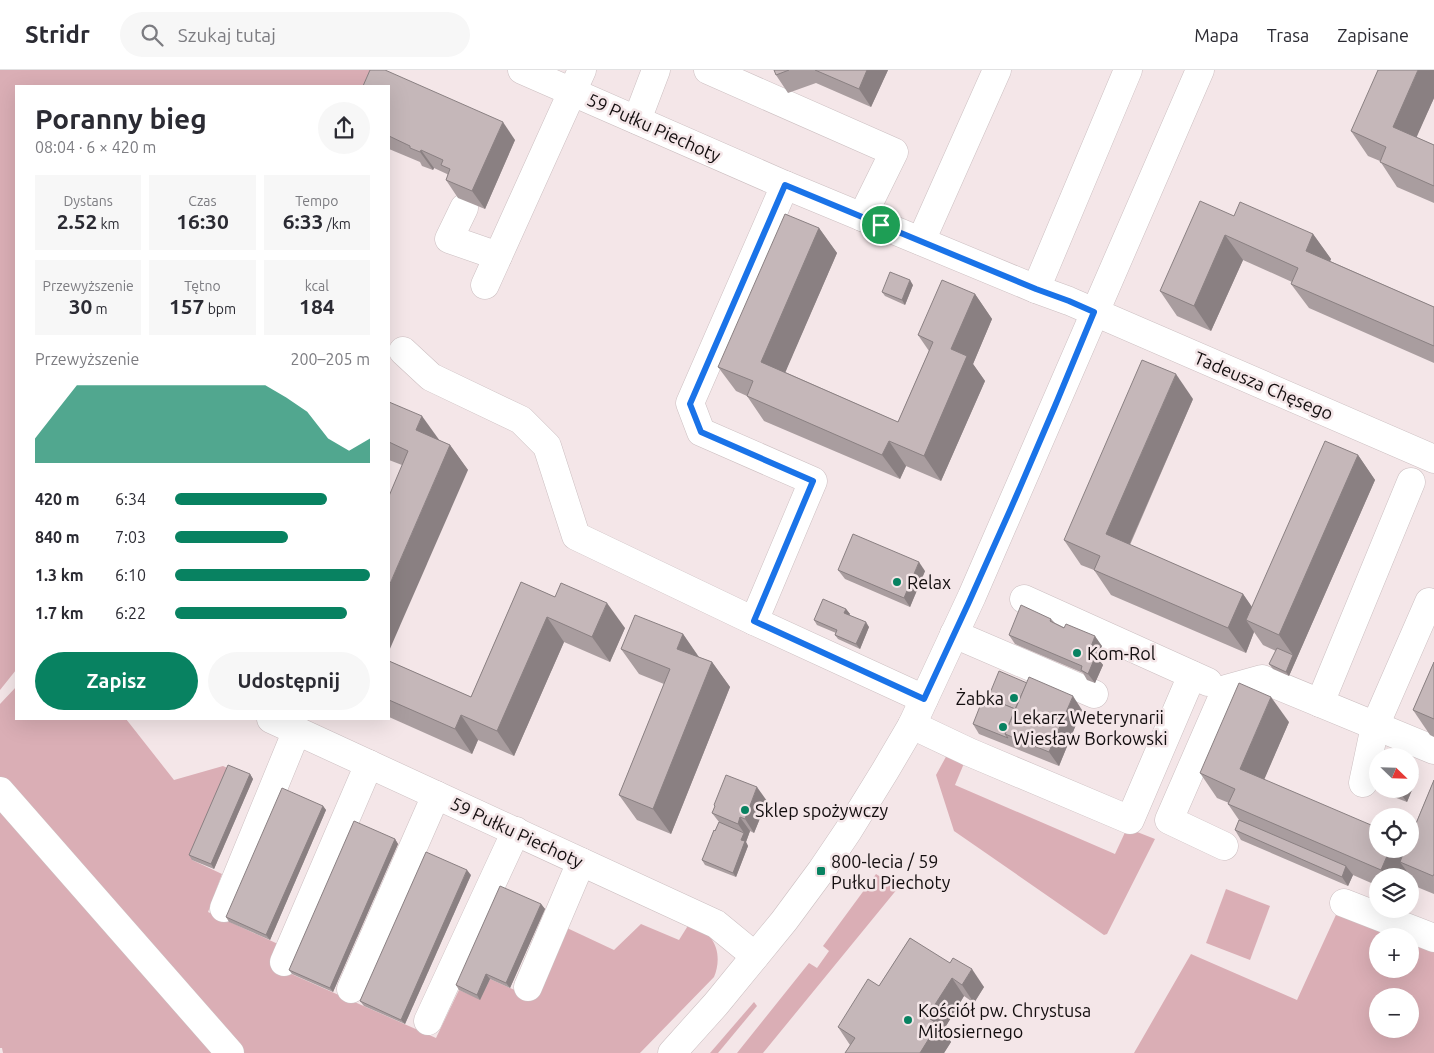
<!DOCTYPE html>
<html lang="pl">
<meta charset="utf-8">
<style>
:root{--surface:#fff;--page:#f7f7f7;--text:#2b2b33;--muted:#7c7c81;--line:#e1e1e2;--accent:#088261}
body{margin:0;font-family:Ubuntu,sans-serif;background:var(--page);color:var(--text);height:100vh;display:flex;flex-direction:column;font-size:19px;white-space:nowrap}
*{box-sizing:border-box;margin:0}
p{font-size:16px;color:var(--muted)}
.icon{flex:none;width:28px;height:28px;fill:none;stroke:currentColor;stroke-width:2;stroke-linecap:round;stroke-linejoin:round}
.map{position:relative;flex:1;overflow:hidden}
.side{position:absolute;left:15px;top:15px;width:375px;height:635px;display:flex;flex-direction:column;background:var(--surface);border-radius:0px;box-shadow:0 5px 20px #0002}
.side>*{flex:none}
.needle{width:32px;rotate:113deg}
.tools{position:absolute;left:1369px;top:678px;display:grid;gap:10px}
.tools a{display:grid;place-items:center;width:50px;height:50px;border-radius:50%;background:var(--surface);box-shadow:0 5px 20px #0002;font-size:25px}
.pin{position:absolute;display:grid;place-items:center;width:42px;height:42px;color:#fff;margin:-21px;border:2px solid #fff;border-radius:50%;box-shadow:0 1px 5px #0007}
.round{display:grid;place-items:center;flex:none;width:52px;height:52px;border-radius:26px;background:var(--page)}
.headline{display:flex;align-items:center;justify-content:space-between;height:85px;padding:0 20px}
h1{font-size:28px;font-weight:700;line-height:38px}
.stats{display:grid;grid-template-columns:repeat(3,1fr);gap:8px;height:85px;padding:5px 20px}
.stats div{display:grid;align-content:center;border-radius:0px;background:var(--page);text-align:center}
.stats b{font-size:21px;font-weight:700}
.stats small{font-size:14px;font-weight:400}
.stats p{font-size:14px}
.chart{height:140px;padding:10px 20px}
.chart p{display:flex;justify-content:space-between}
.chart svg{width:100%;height:90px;margin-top:5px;fill:var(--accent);opacity:.7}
.action{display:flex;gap:10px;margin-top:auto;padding:10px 20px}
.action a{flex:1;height:58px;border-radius:30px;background:var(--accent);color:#fff;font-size:20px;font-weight:700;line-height:58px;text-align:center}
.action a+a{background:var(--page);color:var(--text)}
ul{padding:0 20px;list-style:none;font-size:16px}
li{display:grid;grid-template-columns:80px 60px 1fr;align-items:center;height:38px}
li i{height:12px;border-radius:6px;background:var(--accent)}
header{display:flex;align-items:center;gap:30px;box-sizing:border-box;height:70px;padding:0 25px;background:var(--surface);border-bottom:1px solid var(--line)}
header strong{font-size:24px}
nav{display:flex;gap:28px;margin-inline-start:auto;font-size:18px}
.search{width:350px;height:45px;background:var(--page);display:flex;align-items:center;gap:12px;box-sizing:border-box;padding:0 18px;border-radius:28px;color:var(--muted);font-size:19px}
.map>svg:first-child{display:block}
.green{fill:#daaeb5;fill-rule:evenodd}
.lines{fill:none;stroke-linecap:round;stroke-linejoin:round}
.minor-casing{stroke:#ccbfc1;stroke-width:29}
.minor{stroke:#fff;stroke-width:28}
.wall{fill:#a99d9f}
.shaded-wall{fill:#8a8082}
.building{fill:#c5b7b9;stroke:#8a8082}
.route-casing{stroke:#fff;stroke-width:10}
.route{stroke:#1a73e8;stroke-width:6}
.poi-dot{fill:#088261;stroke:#f4e6e8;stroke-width:2}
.labels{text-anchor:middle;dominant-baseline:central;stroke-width:5;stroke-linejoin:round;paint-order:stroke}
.street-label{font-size:18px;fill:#130e0f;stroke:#f4e6e8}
.poi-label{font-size:18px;fill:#130e0f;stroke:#f4e6e8;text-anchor:start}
</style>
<header>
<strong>Stridr</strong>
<div class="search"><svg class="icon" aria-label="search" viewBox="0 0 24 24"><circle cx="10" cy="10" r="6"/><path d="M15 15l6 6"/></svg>Szukaj tutaj</div>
<nav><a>Mapa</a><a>Trasa</a><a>Zapisane</a></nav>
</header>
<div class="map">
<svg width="1434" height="983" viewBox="0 0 1434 983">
<rect width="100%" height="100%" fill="#f4e6e8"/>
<g class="green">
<polygon points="0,0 375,0 368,16 16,16 16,600 0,620"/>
<path d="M16,617V649H126L174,710L223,696L232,700L192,790L222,804L208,842L278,874L271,895L436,968L459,920L480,929L490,909L535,929L567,858L614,880L641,854L679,870L689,854C695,858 706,862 710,867C720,879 719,895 714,907L640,983H242L0,710V634Z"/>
<polygon points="948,683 965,691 955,715 1115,784 1127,758 1155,769 1107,864 1104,865 954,761 936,705"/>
<polygon points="0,733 217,983 3,983 2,978 0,978"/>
<polygon points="876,804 898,818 763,983 737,983 809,893 817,898 829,881 823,876"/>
<polygon points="1226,819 1270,836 1250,890 1206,873"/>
<path d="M1340,836L1410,866H1378V899H1410V866L1434,877V983H1134L1191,884L1297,930ZM1378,926H1410V959H1378Z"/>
<polygon points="754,932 757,936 718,983 710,983"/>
</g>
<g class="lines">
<defs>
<g id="minor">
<polyline points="522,0 785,115 690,333 701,362 813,411 754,551"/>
<polyline points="708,0 894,82 862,147"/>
<polyline points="1128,0 1036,219 1069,231 1434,389"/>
<polyline points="637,50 656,0"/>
<polyline points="785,115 1036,219"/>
<polyline points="464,138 449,169 498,186"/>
<polyline points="921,171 997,0"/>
<polyline points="485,215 582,0"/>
<polyline points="403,281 431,307 521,350 547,376 576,466 754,551 924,629"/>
<polyline points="1024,529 1208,612"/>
<polyline points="954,564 1094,624"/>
<polyline points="1320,633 1411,412"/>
<polyline points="271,649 716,854 755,886"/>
<polyline points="912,655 969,682 1130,750 1192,605"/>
<polyline points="1363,713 1375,656 1429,532"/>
<polyline points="0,721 230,983"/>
<polyline points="1224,776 1169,750 1226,619 1262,609 1434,680"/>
<polyline points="1344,833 1434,868"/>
<polyline points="224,838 297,660"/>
<polyline points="284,892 369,694"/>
<polyline points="528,917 581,792"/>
<polyline points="351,919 436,725"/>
<polyline points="428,951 516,761"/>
<polyline points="672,983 716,934 784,851 821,801 848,761 885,701 912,655 972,526 1200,0"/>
</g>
</defs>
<use href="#minor" class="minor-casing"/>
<use href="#minor" class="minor"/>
</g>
<g class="wall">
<polygon points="774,0 888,0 871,37 816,13 788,23 776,5"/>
<polygon points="1434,0 1434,28 1416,67 1434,75 1434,133 1397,117 1380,91 1368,86 1351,61"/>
<polygon points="389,16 515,70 485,139 458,128 446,110 448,105 447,104 434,98 433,100 422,96 420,92 389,79"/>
<polygon points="1234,146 1313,164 1331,189 1330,191 1434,237 1434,293 1309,238 1291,214 1292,212 1243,190 1211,261 1177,246 1160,221"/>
<polygon points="819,158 837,183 785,302 898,352 929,281 918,265 975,224 992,249 973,294 985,311 941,411 906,396 900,409 764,351 747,326 736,321 718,297"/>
<polygon points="913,215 905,235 885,226 882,222"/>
<polygon points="1193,329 1130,475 1243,524 1252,537 1358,385 1375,410 1289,606 1273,599 1269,594 1276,581 1263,575 1254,562 1246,583 1111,525 1094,500 1081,495 1064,470"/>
<polygon points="389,332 439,370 450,375 468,400 402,395 389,390"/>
<polygon points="838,500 925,501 910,537 845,509"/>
<polygon points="521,512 625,558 610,592 564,572 514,686 478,670 472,684 389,647 389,591 471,627"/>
<polygon points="846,539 850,544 849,545 869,557 860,579 838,569 835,565 836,563 817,555 814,550"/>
<polygon points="1051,549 1055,553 1102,576 1097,587 1103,595 1095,613 1087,610 1083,603 1015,574 1009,565"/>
<polygon points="683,564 699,587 712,592 730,617 671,764 637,750 619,725 664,614 639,604 621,579"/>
<polygon points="1434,592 1434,667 1430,665 1413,640"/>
<polygon points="988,628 1082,640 1059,696 979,664 973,654"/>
<polygon points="1289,652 1264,709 1378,779 1405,779 1434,710 1434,824 1417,817 1408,803 1406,806 1378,806 1378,816 1353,805 1348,816 1241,770 1235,760 1239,750 1228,734 1229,733 1217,728 1200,703"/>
<polygon points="1413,693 1419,703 1407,732 1386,724 1383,719 1410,719"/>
<polygon points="250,704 253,709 214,799 192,790 189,785"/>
<polygon points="767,731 754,763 750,761 746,772 748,776 736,807 705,795 702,790 719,752 712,743 715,737 714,735"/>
<polygon points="323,736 326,740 270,870 229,852 226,847"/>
<polygon points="395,769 398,774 333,922 292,904 289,900"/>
<polygon points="471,805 405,954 364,936 360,931"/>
<polygon points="541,834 545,839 510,918 490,909 480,930 459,920 456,915"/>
<polygon points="910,868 984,917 974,933 964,926 943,961 951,972 944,983 845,983 850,975 838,957 879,916"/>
</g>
<g class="shaded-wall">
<polygon points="867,0 888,0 871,37 859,19"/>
<polygon points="1418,0 1434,0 1434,28 1410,82 1393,57"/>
<polygon points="503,52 515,70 485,139 472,121"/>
<polygon points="421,80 434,98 433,100 420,82"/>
<polygon points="819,158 837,183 779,317 761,292"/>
<polygon points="1313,164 1331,189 1324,206 1306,181"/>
<polygon points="1225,165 1243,190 1211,261 1194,236"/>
<polygon points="910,210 913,215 905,235 902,230"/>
<polygon points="975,224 992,249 973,294 985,311 941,411 924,386 951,279"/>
<polygon points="1176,304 1193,329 1123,489 1106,464"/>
<polygon points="422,346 440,371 416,360"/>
<polygon points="889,371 906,396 900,409 882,385"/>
<polygon points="450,375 468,400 389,581 389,516"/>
<polygon points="1358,385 1375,410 1289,606 1286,602 1293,585 1279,565"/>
<polygon points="919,492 925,501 910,537 904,528"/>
<polygon points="1243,524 1260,549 1246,550 1254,562 1246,583 1228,558"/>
<polygon points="607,533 625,558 610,592 592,567"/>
<polygon points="846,539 850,544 847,548 844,543"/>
<polygon points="547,547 564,572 514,686 497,661"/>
<polygon points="866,552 869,557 860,579 856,574"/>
<polygon points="683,564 700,589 677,579"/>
<polygon points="1095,566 1102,576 1097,587 1103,595 1095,613 1088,604 1089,582"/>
<polygon points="712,592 730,617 671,764 653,739"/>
<polygon points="1073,626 1082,640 1059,696 1049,682"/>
<polygon points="1271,627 1289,652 1258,724 1240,699"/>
<polygon points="461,645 478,670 472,684 455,659"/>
<polygon points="1413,693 1419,703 1407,732 1400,723 1402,719 1410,719 1410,700"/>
<polygon points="250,704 253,709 214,799 211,794"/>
<polygon points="757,717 767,731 754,763 745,749"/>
<polygon points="323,736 326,740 270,870 266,865"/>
<polygon points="740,747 750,761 746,772 748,776 736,807 733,803 741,770 744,763 738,754"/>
<polygon points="395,769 398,774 333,922 330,918"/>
<polygon points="1390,779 1405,779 1413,791 1400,792 1408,803 1406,806 1385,806 1381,800"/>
<polygon points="1346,796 1353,805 1348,816 1342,807"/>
<polygon points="467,800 471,805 405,954 401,950"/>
<polygon points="541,834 545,839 510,918 506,913"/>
<polygon points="972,899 984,917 974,933 962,915"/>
<polygon points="486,904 490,909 480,930 477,925"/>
<polygon points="952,908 964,926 943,961 951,972 944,983 920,983 927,947"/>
</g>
<g class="building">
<polygon points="370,0 385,0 503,52 472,121 446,110 450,99 441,95 443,90 421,80 420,82 410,78 410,76 389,66 389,16 363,16"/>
<polygon points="774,0 789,0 776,5"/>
<polygon points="815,0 867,0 859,19"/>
<polygon points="1378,0 1418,0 1393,57 1434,75 1434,116 1380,92 1386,77 1351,61"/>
<polygon points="1200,131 1234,146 1240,132 1313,164 1306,181 1434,237 1434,276 1291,214 1298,198 1225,165 1194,236 1160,221"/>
<polygon points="785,144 819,158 761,292 898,352 933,272 918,265 942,210 975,224 951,279 967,286 924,386 889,371 882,385 747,326 753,311 718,297"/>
<polygon points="890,202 910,210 902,230 882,222"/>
<polygon points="1142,290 1176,304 1106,464 1243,524 1228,558 1094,500 1100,486 1064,470"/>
<polygon points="389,332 422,346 416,360 450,375 389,516 389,426 408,381 389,372"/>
<polygon points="1325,371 1358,385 1279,565 1246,550"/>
<polygon points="853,464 919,492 904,528 838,500"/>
<polygon points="521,512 555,527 561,513 607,533 592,567 547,547 497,661 461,645 455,659 389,630 389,591 471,627"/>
<polygon points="823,529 846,539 844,543 866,552 856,574 835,565 837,560 814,550"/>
<polygon points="1021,535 1051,549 1050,551 1064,558 1066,554 1095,566 1089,582 1096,585 1088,604 1081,600 1082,596 1009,565"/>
<polygon points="635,545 683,564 677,579 712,592 653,739 619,725 670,599 621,579"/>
<polygon points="1277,578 1293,585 1286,602 1269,594"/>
<polygon points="1434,592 1434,649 1413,640"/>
<polygon points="999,601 1027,613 1015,639 988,628"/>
<polygon points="1029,607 1073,626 1049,682 1005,664"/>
<polygon points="1239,613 1271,627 1240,699 1378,758 1378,779 1390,779 1381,800 1228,734 1235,719 1200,703"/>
<polygon points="984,626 1015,639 1005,664 1008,668 973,654"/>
<polygon points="1410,692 1413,693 1410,700"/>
<polygon points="228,695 250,704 211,794 189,785"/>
<polygon points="726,705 757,717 745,749 740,747 738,754 712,743 715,736 714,735"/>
<polygon points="1434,710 1434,804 1433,806 1400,792 1405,779 1410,779 1410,768"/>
<polygon points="282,718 323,736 266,865 226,847"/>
<polygon points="1390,719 1402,719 1400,723"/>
<polygon points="1239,750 1346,796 1342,807 1235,760"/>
<polygon points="354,751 395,769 330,918 289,900"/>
<polygon points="719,752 744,763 741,770 745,771 733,803 702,790 714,760 715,761"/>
<polygon points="426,782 467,800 401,950 360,931"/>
<polygon points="500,816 541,834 506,913 486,904 477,925 456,915"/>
<polygon points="910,868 950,893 953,888 972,899 962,915 952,908 927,947 938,954 920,983 845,983 855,968 838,957 868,909 879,916"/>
</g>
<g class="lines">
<defs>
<path id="route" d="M785,115L1036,219L1069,231L1094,242C1041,372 984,502 924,629L754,551L813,411L701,362L690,334Z"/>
</defs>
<use href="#route" class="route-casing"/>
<use href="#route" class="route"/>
</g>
<g class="poi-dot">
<circle cx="897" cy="512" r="5"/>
<circle cx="1077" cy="583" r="5"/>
<circle cx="1014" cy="628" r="5"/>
<circle cx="1003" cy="657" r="5"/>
<circle cx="745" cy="740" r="5"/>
<rect x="816" y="796" width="10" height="10" rx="2.5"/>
<circle cx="908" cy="950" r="5"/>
</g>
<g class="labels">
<g class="street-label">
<text transform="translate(654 57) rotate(24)">59 Pułku Piechoty</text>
<text transform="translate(1264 315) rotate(23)">Tadeusza Chęsego</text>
<text transform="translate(517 762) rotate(25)">59 Pułku Piechoty</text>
</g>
<g class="poi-label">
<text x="907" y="512">Relax</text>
<text x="1087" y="583">Kom-Rol</text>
<text x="1004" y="628" text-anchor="end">Żabka</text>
<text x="1013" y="647">Lekarz Weterynarii<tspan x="1013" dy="21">Wiesław Borkowski</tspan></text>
<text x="755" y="740">Sklep spożywczy</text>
<text x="831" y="791">800-lecia / 59<tspan x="831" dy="21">Pułku Piechoty</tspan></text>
<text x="918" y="940">Kościół pw. Chrystusa<tspan x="918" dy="21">Miłosiernego</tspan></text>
</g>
</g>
</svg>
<div class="tools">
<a><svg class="needle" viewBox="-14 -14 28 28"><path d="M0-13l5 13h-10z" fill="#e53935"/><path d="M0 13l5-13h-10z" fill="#7c7c81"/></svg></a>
<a><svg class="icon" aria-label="locate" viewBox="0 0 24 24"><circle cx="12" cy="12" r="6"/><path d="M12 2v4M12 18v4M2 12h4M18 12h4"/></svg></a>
<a><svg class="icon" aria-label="layers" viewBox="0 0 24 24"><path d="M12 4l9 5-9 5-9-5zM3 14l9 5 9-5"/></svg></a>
<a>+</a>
<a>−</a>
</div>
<div class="pin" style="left:881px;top:155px;background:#1e9e55"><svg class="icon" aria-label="arrive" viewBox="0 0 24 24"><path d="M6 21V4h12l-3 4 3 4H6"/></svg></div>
<section class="side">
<div class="headline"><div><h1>Poranny bieg</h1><p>08:04 · 6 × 420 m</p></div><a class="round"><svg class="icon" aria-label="share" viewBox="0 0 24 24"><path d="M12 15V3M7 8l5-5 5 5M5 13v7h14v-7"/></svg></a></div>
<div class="stats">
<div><p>Dystans</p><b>2.52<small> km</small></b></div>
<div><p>Czas</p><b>16:30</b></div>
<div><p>Tempo</p><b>6:33<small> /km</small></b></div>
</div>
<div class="stats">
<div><p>Przewyższenie</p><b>30<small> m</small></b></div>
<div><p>Tętno</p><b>157<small> bpm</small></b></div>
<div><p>kcal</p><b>184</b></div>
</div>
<div class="chart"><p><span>Przewyższenie</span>200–205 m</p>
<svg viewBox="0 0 160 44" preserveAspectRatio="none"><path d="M0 44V32L10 19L20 6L30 6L40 6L50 6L60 6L70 6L80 6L90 6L100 6L110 6L120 12L130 19L140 32L150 38L160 32V44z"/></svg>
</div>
<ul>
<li><b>420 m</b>6:34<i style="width:78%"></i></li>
<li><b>840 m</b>7:03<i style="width:58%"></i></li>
<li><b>1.3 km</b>6:10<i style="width:100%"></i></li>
<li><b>1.7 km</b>6:22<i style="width:88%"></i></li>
</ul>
<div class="action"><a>Zapisz</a><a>Udostępnij</a></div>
</section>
</div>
